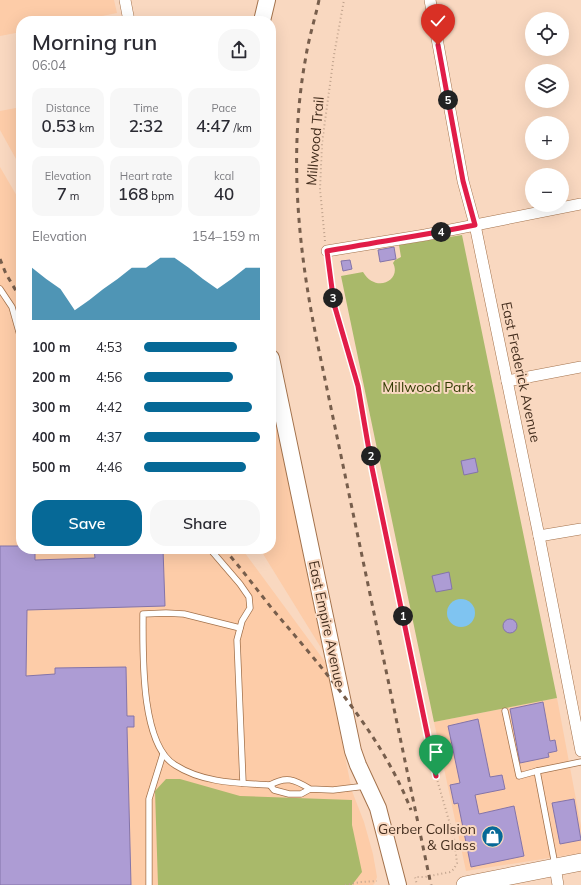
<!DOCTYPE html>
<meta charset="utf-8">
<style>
:root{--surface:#fff;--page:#f7f7f7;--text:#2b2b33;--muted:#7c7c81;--accent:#066997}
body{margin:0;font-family:Mulish,sans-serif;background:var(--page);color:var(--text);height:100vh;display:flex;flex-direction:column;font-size:15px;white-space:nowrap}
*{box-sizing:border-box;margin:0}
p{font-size:13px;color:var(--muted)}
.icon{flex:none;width:22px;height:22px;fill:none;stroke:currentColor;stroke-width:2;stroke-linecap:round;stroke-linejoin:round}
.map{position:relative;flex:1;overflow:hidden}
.sheet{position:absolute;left:16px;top:16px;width:260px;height:538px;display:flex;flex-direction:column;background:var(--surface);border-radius:16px;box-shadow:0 4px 16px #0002}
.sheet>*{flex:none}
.fabs{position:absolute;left:525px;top:12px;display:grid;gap:8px}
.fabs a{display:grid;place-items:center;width:44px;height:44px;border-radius:50%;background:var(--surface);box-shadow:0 4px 16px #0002;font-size:20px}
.pin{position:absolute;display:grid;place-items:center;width:34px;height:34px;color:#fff;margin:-41px -17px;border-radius:50% 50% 50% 0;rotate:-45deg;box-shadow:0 0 4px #0007}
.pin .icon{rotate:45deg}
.km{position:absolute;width:20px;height:20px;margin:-10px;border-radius:50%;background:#222;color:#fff;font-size:11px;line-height:20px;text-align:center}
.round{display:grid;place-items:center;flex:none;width:42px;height:42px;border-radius:16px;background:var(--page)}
.summary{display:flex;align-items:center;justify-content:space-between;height:68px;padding:0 16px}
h1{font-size:22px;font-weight:600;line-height:30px}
.figures{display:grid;grid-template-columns:repeat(3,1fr);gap:6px;height:68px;padding:4px 16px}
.figures div{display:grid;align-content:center;border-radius:10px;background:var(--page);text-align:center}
.figures b{font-size:17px;font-weight:600}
.figures small{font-size:11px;font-weight:400}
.figures p{font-size:11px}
.chart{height:112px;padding:8px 16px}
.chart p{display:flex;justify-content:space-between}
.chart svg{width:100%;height:72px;margin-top:4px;fill:var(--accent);opacity:.7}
.button{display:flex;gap:8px;margin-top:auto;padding:8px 16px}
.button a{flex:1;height:46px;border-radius:16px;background:var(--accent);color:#fff;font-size:16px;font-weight:600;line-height:46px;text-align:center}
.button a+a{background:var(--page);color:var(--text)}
ul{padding:0 16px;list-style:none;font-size:13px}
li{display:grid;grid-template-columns:64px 48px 1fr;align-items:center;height:30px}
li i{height:10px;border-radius:5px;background:var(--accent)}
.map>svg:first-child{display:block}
.built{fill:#fdcca8}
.green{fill:#a9b96a}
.water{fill:#7fc4f1}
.building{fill:#ad9cd4;stroke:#8474a9}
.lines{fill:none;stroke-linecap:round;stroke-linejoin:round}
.lane-casing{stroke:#a3724c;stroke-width:7}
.street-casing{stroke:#a3724c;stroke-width:12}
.secondary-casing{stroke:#a3724c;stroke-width:18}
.primary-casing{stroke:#a3724c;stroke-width:18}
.path{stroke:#c0a38d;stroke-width:2;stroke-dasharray:1 3;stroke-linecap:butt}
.lane{stroke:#fff;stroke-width:5.5}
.street{stroke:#fff;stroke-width:11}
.secondary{stroke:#fff;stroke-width:16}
.primary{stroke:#fff;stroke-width:17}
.rail{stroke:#775e4c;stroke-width:3;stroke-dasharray:5 5;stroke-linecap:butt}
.route-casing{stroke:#fff;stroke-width:8}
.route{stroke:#e11d48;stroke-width:5}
.labels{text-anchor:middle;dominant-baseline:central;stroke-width:4;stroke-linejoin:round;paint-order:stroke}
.street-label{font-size:14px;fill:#442e1e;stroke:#f9d8c0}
.park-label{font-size:14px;fill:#353d05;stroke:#f9d8c0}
.poi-label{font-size:14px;fill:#442e1e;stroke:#f9d8c0;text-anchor:end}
</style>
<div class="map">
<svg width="581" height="885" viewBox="0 0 581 885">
<rect width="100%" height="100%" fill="#f9d8c0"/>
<g class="built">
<polygon points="0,0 114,0 117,13 77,21 21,21 21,32 0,36"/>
<polygon points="21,107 21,168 0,130 0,111"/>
<polygon points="0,167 21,203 21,549 242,549 326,663 352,791 364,822 373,854 377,877 375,883 373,885 0,885"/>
<polygon points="271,398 323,651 260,549 271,549"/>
<polygon points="557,698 581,826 581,853 466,871 434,722"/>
</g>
<g class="green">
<path d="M462,235L557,698L434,722L341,276L363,272C376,294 402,280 393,263L395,260L401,257L399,245Z"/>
<polygon points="166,779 180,779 240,796 352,800 352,825 362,872 352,885 158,885 155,791"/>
</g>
<circle class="water" cx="461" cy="613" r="14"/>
<g class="building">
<polygon points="394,247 396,259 380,262 378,250"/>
<polygon points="350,260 352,269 343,271 341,261"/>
<polygon points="475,458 478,472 464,475 461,461"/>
<polygon points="0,546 21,546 21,549 25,549 25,551 35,550 35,560 95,558 94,549 163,549 165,606 27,610 26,676 55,674 55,668 126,667 127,716 134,716 134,727 127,727 131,885 0,885"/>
<polygon points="449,572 452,589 436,592 432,576"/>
<circle cx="510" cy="626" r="7"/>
<polygon points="543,702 550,741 555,740 557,751 548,753 549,757 520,763 510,709"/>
<polygon points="478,719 490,777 502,775 505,789 475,795 479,814 514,806 524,856 471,867 458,803 454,804 450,785 460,783 448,726"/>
<polygon points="574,799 581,840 560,844 552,803"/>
</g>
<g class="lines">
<defs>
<g id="lane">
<polyline points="0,289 12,307 21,339"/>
<polyline points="210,549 240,584 249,597 250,608 242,621 237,640 243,783"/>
<path d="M240,628L184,614L166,613L143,614C143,651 140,744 175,765C203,783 237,783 270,785"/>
<polyline points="505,711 519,776 537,771"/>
<path d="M310,789C294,779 286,776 270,785L274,790L289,794H301L310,789L333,790L366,786"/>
<polyline points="555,865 537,771 581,762"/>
<polyline points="149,885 149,799 163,754"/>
</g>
<g id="street">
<polyline points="125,0 129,21"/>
<polyline points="430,0 463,181 475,225 539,536 581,751"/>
<polyline points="327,251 425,235 581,204"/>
<polyline points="507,381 581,367"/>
<polyline points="539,536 581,529"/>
<polyline points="555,867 558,885"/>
</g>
<g id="secondary">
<polyline points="262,21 267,0"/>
<polyline points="271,358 353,751 358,765 378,808 398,885"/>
</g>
<polyline id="primary" points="465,885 581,862"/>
</defs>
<use href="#lane" class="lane-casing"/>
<use href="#street" class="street-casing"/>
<use href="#secondary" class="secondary-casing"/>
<use href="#primary" class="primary-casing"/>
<g class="path">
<polyline points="325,241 320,189 322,143 334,55 344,0"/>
<polyline points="328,261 334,304 361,398 372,468 436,776 454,838 457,863 454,869 450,872 425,877 415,877 417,885"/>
<polyline points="345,885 360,882 377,881"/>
</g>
<use href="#lane" class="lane"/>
<use href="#street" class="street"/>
<use href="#secondary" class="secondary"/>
<use href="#primary" class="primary"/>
<g class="rail">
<path d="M319,0C315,19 309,37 306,56C288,152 298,251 318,346L431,885"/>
<polyline points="0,259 6,274 21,299"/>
<path d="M224,549C242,569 257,590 274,611C324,670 383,737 411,810"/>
</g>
</g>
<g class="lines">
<defs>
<path id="route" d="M436,776L372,468L358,386L334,304L327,251C376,242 426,235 475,225L463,181L438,45"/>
</defs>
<use href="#route" class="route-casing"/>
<use href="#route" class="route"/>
</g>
<defs>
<symbol id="shop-disc" viewBox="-11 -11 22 22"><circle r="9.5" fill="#066997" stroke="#f9d8c0"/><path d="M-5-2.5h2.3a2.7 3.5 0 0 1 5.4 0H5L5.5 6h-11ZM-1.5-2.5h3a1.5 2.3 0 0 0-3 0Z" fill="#fff"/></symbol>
</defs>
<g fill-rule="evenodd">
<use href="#shop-disc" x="480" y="824" width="25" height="25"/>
</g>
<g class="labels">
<g class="street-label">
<text transform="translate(315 141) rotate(-85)">Millwood Trail</text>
<text transform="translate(521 372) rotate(78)">East Frederick Avenue</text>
<text transform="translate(327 624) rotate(78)">East Empire Avenue</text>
</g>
<g class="park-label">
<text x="428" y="387">Millwood Park</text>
</g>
<g class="poi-label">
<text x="476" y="829">Gerber Collsion<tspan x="476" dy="16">&amp; Glass</tspan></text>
</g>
</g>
</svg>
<div class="fabs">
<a><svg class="icon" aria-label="locate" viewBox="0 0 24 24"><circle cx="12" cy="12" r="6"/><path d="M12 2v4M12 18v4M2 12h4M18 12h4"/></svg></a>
<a><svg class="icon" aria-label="layers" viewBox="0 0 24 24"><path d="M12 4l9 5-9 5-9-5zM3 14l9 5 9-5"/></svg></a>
<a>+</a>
<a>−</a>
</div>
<div class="pin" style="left:436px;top:776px;background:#1e9e55"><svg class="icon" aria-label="arrive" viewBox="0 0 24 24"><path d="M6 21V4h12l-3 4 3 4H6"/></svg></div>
<div class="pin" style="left:438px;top:45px;background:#d93025"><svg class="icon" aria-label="check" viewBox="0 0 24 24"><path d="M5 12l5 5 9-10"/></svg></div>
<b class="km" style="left:403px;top:616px">1</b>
<b class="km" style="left:371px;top:456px">2</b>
<b class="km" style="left:333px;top:298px">3</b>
<b class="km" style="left:441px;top:232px">4</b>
<b class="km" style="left:448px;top:100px">5</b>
<section class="sheet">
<div class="summary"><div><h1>Morning run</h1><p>06:04</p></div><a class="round"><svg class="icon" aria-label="share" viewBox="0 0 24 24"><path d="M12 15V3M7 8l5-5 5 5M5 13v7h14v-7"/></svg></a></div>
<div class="figures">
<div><p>Distance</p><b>0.53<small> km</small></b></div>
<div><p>Time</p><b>2:32</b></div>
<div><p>Pace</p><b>4:47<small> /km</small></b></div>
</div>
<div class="figures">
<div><p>Elevation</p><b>7<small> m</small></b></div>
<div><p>Heart rate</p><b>168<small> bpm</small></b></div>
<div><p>kcal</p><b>40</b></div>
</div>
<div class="chart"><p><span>Elevation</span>154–159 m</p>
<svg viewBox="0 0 160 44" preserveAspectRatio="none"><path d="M0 44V12L10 19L20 25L30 38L40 32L50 25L60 19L70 12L80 12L90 6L100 6L110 12L120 19L130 25L140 19L150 12L160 12V44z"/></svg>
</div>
<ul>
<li><b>100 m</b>4:53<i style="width:80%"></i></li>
<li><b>200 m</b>4:56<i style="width:77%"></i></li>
<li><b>300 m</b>4:42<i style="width:93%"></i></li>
<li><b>400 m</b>4:37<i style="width:100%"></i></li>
<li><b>500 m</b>4:46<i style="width:88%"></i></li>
</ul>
<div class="button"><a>Save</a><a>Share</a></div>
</section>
</div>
